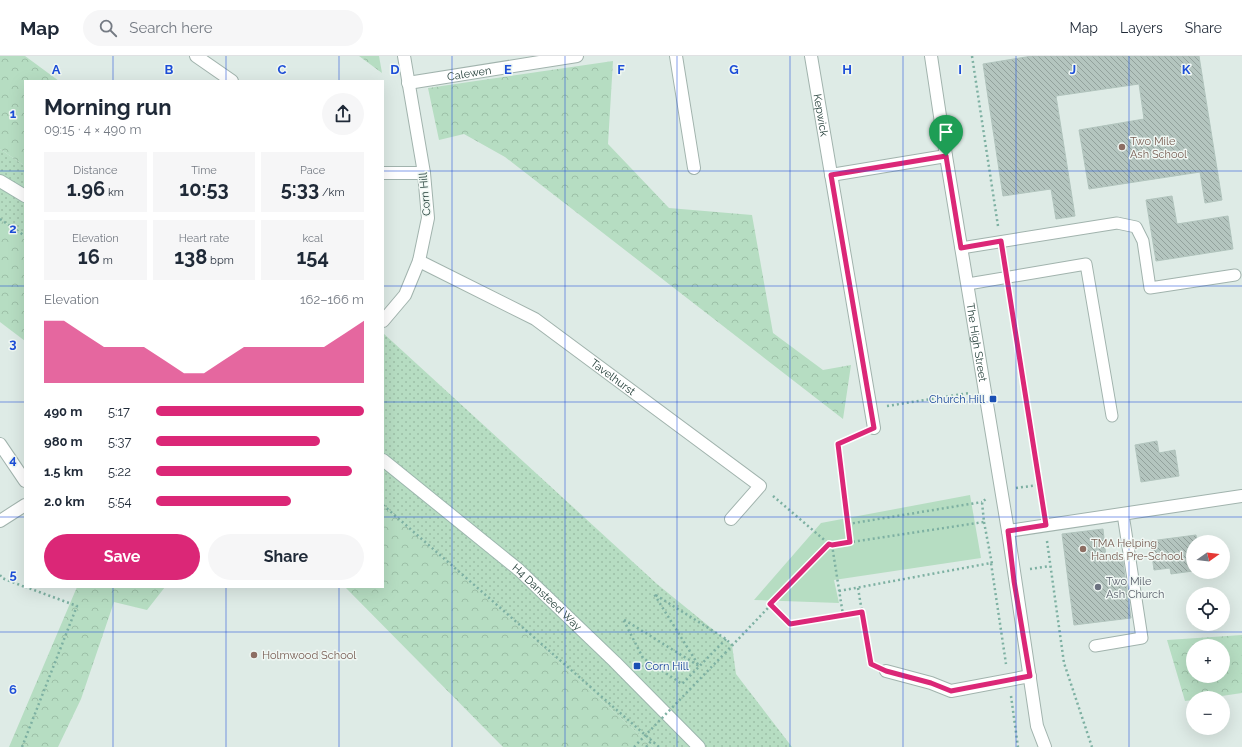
<!DOCTYPE html>
<meta charset="utf-8">
<style>
:root{--surface:#fff;--page:#f6f6f7;--text:#1f2937;--muted:#747a83;--line:#e0e1e3;--accent:#db2777}
body{margin:0;font-family:Raleway,sans-serif;background:var(--page);color:var(--text);height:100vh;display:flex;flex-direction:column;font-size:15px;white-space:nowrap}
*{box-sizing:border-box;margin:0}
p{font-size:13px;color:var(--muted)}
.icon{flex:none;width:22px;height:22px;fill:none;stroke:currentColor;stroke-width:2;stroke-linecap:round;stroke-linejoin:round}
.map{position:relative;flex:1;overflow:hidden}
.panel{position:absolute;left:24px;top:24px;width:360px;height:508px;display:flex;flex-direction:column;background:var(--surface);border-radius:0px;box-shadow:0 4px 16px #0002}
.panel>*{flex:none}
.needle{width:26px;rotate:76deg}
.controls{position:absolute;left:1186px;top:479px;display:grid;gap:8px}
.controls a{display:grid;place-items:center;width:44px;height:44px;border-radius:50%;background:var(--surface);box-shadow:0 4px 16px #0002;font-size:20px}
.pin{position:absolute;display:grid;place-items:center;width:34px;height:34px;color:#fff;margin:-41px -17px;border-radius:50% 50% 50% 0;rotate:-45deg;box-shadow:0 0 4px #0007}
.pin .icon{rotate:45deg}
.round{display:grid;place-items:center;flex:none;width:42px;height:42px;border-radius:21px;background:var(--page)}
.overview{display:flex;align-items:center;justify-content:space-between;height:68px;padding:0 20px}
h1{font-size:22px;font-weight:700;line-height:30px}
.figures{display:grid;grid-template-columns:repeat(3,1fr);gap:6px;height:68px;padding:4px 20px}
.figures div{display:grid;align-content:center;border-radius:0px;background:var(--page);text-align:center}
.figures b{font-size:20px;font-weight:700}
.figures small{font-size:11px;font-weight:400}
.figures p{font-size:11px}
.chart{height:112px;padding:8px 20px}
.chart p{display:flex;justify-content:space-between}
.chart svg{width:100%;height:72px;margin-top:4px;fill:var(--accent);opacity:.7}
.action{display:flex;gap:8px;margin-top:auto;padding:8px 20px}
.action a{flex:1;height:46px;border-radius:24px;background:var(--accent);color:#fff;font-size:16px;font-weight:700;line-height:46px;text-align:center}
.action a+a{background:var(--page);color:var(--text)}
ul{padding:0 20px;list-style:none;font-size:13px}
li{display:grid;grid-template-columns:64px 48px 1fr;align-items:center;height:30px}
li i{height:10px;border-radius:5px;background:var(--accent)}
header{display:flex;align-items:center;gap:24px;box-sizing:border-box;height:56px;padding:0 20px;background:var(--surface);border-bottom:1px solid var(--line)}
header strong{font-size:19px}
nav{display:flex;gap:22px;margin-inline-start:auto;font-size:14px}
.search{width:280px;height:36px;background:var(--page);display:flex;align-items:center;gap:10px;box-sizing:border-box;padding:0 14px;border-radius:22px;color:var(--muted);font-size:15px}
.map>svg:first-child{display:block}
.grass{fill:url(#grass-dots)}
.forest{fill:url(#forest-crowns);fill-rule:evenodd}
.park{fill:#b6ddc2}
.building{fill:url(#building-back-hatch);stroke:#b1c4bd}
.lines{fill:none;stroke-linecap:round;stroke-linejoin:round}
.lane-casing{stroke:#a1b3ad;stroke-width:13}
.street-casing{stroke:#a1b3ad;stroke-width:14}
.secondary-casing{stroke:#9db7ae;stroke-width:14}
.path{stroke:#7db0a2;stroke-width:2.5;stroke-dasharray:2 3;stroke-linecap:butt}
.lane{stroke:#fff;stroke-width:11}
.street{stroke:#fff;stroke-width:12}
.secondary{stroke:#fff;stroke-width:12}
.path-bridge{stroke:#7db0a2;stroke-width:2.5;stroke-dasharray:2 3;stroke-linecap:butt}
.route-casing{stroke:#fff;stroke-width:8}
.route{stroke:#db2777;stroke-width:5}
.grid{fill:none;stroke:#1d4ed8;stroke-width:1;stroke-opacity:0.55}
.education-dot{fill:#8d6e63;stroke:#eff7f3;stroke-width:1.5}
.transit-dot{fill:#1a4fb4;stroke:#eff7f3;stroke-width:1.5}
.worship-dot{fill:#6b7280;stroke:#eff7f3;stroke-width:1.5}
.labels{text-anchor:middle;dominant-baseline:central;stroke-width:3;stroke-linejoin:round;paint-order:stroke}
.street-label{font-size:11px;fill:#1f3b35;stroke:#eff7f3}
.education-label{font-size:11px;fill:#785e54;stroke:#eff7f3;text-anchor:start}
.transit-label{font-size:11px;fill:#164399;stroke:#eff7f3;text-anchor:end}
.worship-label{font-size:11px;fill:#5b616d;stroke:#eff7f3;text-anchor:start}
.grid-label{font-size:13px;text-anchor:middle;font-weight:bold;fill:#1d4ed8;stroke:#eff7f3;stroke-width:3;stroke-linejoin:round;paint-order:stroke}
</style>
<header>
<strong>Map</strong>
<div class="search"><svg class="icon" aria-label="search" viewBox="0 0 24 24"><circle cx="10" cy="10" r="6"/><path d="M15 15l6 6"/></svg>Search here</div>
<nav><a>Map</a><a>Layers</a><a>Share</a></nav>
</header>
<div class="map">
<svg width="1242" height="691" viewBox="0 0 1242 691">
<defs>
<pattern id="grass-dots" width="8" height="8" patternUnits="userSpaceOnUse"><rect width="8" height="8" fill="#b6ddc2"/><path d="M2 2h.1M6 6h.1" fill="none" stroke="#9cbfa7" stroke-width="1.8" stroke-linecap="round"/></pattern>
<pattern id="forest-crowns" width="20" height="18" patternUnits="userSpaceOnUse"><rect width="20" height="18" fill="#b6ddc2"/><path d="M2 6a3 3 0 1 1 6 0M12 15a3 3 0 1 1 6 0" fill="none" stroke="#9cbfa7"/></pattern>
<pattern id="building-back-hatch" width="6" height="6" patternUnits="userSpaceOnUse"><rect width="6" height="6" fill="#b4c5bf"/><path d="M-1 5l2 2M0 0l6 6M5-1l2 2" fill="none" stroke="#92a19c"/></pattern>
</defs>
<rect width="100%" height="100%" fill="#deebe6"/>
<g class="grass">
<polygon points="0,93 25,110 25,180 0,163"/>
<polygon points="383,277 657,528 732,589 736,618 792,691 653,691 497,550 383,449"/>
</g>
<g class="forest">
<polygon points="0,0 25,0 59,25 25,25 25,110 0,93"/>
<polygon points="359,0 379,0 382,17"/>
<polygon points="613,5 608,88 669,152 752,159 773,277 823,314 851,309 843,363 505,101 464,78 439,84 428,32"/>
<polygon points="0,163 25,180 25,285 0,266"/>
<polygon points="383,449 497,550 653,691 503,691 345,531 383,531"/>
<polygon points="77,531 165,531 147,554 114,546 81,643 58,691 9,691"/>
<path d="M1242,579V637L1208,642H1193V644L1185,645L1167,584ZM1193,590H1223V620H1193Z"/>
</g>
<polygon class="park" points="970,439 981,502 834,524 839,547 754,544 821,467"/>
<g class="building">
<polygon points="1032,0 1199,0 1222,144 1205,147 1200,116 1089,133 1079,74 1144,63 1139,28 1056,40 1075,160 1056,163 1051,133 1003,140 983,8"/>
<polygon points="1172,140 1177,168 1228,160 1233,193 1156,205 1146,144"/>
<polygon points="1157,385 1159,397 1175,394 1179,420 1141,426 1135,389"/>
<polygon points="1103,473 1106,501 1122,499 1131,562 1074,569 1062,478"/>
<polygon points="1196,479 1197,486 1193,486 1193,515 1171,518 1170,512 1154,514 1150,485"/>
</g>
<g class="lines">
<defs>
<g id="lane">
<polyline points="961,192 1117,167 1136,171 1143,185 1150,232 1235,219"/>
<polyline points="968,228 1086,208 1112,360"/>
<polyline points="1095,590 1142,582 1123,458"/>
</g>
<g id="street">
<polyline points="196,0 232,25"/>
<polyline points="676,0 694,112"/>
<path id="s1" d="M811,0L874,372"/>
<path id="s2" d="M931,0L946,100L1008,475L1037,670L1045,691"/>
<path id="s3" d="M408,27L577,0"/>
<polyline points="383,117 424,117"/>
<polyline points="831,119 946,100"/>
<path id="s4" d="M419,205L535,263L760,430L731,463"/>
<polyline points="383,265 405,239 419,205 428,162 424,117 404,0"/>
<polyline points="0,388 25,425"/>
<polyline points="0,465 25,449"/>
<polyline points="1008,475 1242,440"/>
<polyline points="886,615 931,627 951,635 1030,620"/>
</g>
<g id="secondary">
<polyline points="0,125 25,140"/>
<path id="s5" d="M383,404L519,514L615,606L699,691"/>
</g>
</defs>
<use href="#lane" class="lane-casing"/>
<use href="#street" class="street-casing"/>
<use href="#secondary" class="secondary-casing"/>
<g class="path">
<polyline points="972,0 998,170"/>
<polyline points="0,163 25,180"/>
<polyline points="1009,236 1043,452"/>
<polyline points="887,350 969,337"/>
<polyline points="1016,432 1039,429"/>
<polyline points="773,440 829,488"/>
<polyline points="383,449 659,691"/>
<polyline points="984,466 992,508"/>
<polyline points="848,468 982,446"/>
<polyline points="1047,485 1064,607 1092,691"/>
<polyline points="850,486 838,388 859,379"/>
<polyline points="832,489 843,559 862,556 871,606"/>
<polyline points="1030,513 1050,510"/>
<polyline points="0,519 2,522 25,531"/>
<polyline points="858,532 862,556"/>
<polyline points="839,535 991,507 1006,608"/>
<polyline points="770,548 790,568 843,559"/>
<polyline points="726,583 682,628 643,602 623,563 699,610 654,538 726,583 732,589"/>
<polyline points="725,597 829,488 832,489 984,466 982,446 986,443"/>
<polyline points="1011,640 1018,691"/>
<polyline points="22,691 77,550 26,531"/>
<polyline points="646,691 652,684"/>
</g>
<use href="#lane" class="lane"/>
<use href="#street" class="street"/>
<use href="#secondary" class="secondary"/>
<polyline class="path-bridge" points="634,691 725,597"/>
</g>
<g class="lines">
<defs>
<polygon id="route" points="946,100 961,192 1001,185 1046,469 1008,475 1014,525 1030,620 951,635 931,627 886,615 871,608 862,556 790,568 770,548 829,488 832,489 850,486 838,388 874,372 831,119"/>
</defs>
<use href="#route" class="route-casing"/>
<use href="#route" class="route"/>
</g>
<path class="grid" d="M113,0V25M226,0V25M339,0V25M452,0V691M565,0V691M677,0V691M790,0V691M903,0V691M1016,0V691M1129,0V691M0,115H25M383,115H1242M0,230H25M383,230H1242M0,346H25M383,346H1242M0,461H25M383,461H1242M113,531V691M226,531V691M339,531V691M0,576H1242"/>
<g class="education-dot">
<circle cx="1122" cy="91" r="4"/>
<circle cx="1083" cy="493" r="4"/>
<circle cx="254" cy="599" r="4"/>
</g>
<g class="transit-dot">
<rect x="989" y="339" width="8" height="8" rx="2"/>
<rect x="633" y="606" width="8" height="8" rx="2"/>
</g>
<circle class="worship-dot" cx="1098" cy="531" r="4"/>
<g class="labels">
<g class="street-label">
<text stroke="none"><textPath href="#s3" startOffset="62">Calewen</textPath></text>
<text stroke="none"><textPath href="#s1" startOffset="60">Kepwick</textPath></text>
<text transform="translate(425 138) rotate(-95)">Corn Hill</text>
<text stroke="none"><textPath href="#s2" startOffset="290">The High Street</textPath></text>
<text stroke="none"><textPath href="#s4" startOffset="227">Tavelhurst</textPath></text>
<text stroke="none"><textPath href="#s5" startOffset="214">H4 Dansteed Way</textPath></text>
</g>
<g class="education-label">
<text x="1130" y="85">Two Mile<tspan x="1130" dy="13">Ash School</tspan></text>
<text x="1091" y="487">TMA Helping<tspan x="1091" dy="13">Hands Pre-School</tspan></text>
<text x="262" y="599">Holmwood School</text>
</g>
<g class="transit-label">
<text x="985" y="343">Church Hill</text>
<text x="645" y="610" text-anchor="start">Corn Hill</text>
</g>
<g class="worship-label">
<text x="1106" y="525">Two Mile<tspan x="1106" dy="13">Ash Church</tspan></text>
</g>
</g>
<g class="grid-label">
<text x="56" y="18">A</text>
<text x="169" y="18">B</text>
<text x="282" y="18">C</text>
<text x="395" y="18">D</text>
<text x="508" y="18">E</text>
<text x="621" y="18">F</text>
<text x="734" y="18">G</text>
<text x="847" y="18">H</text>
<text x="960" y="18">I</text>
<text x="1073" y="18">J</text>
<text x="1186" y="18">K</text>
<text x="13" y="62">1</text>
<text x="13" y="177">2</text>
<text x="13" y="292">3</text>
<text x="13" y="408">4</text>
<text x="13" y="523">5</text>
<text x="13" y="638">6</text>
</g>
</svg>
<div class="controls">
<a><svg class="needle" viewBox="-14 -14 28 28"><path d="M0-13l5 13h-10z" fill="#e53935"/><path d="M0 13l5-13h-10z" fill="#747a83"/></svg></a>
<a><svg class="icon" aria-label="locate" viewBox="0 0 24 24"><circle cx="12" cy="12" r="6"/><path d="M12 2v4M12 18v4M2 12h4M18 12h4"/></svg></a>
<a>+</a>
<a>−</a>
</div>
<div class="pin" style="left:946px;top:100px;background:#1e9e55"><svg class="icon" aria-label="arrive" viewBox="0 0 24 24"><path d="M6 21V4h12l-3 4 3 4H6"/></svg></div>
<section class="panel">
<div class="overview"><div><h1>Morning run</h1><p>09:15 · 4 × 490 m</p></div><a class="round"><svg class="icon" aria-label="share" viewBox="0 0 24 24"><path d="M12 15V3M7 8l5-5 5 5M5 13v7h14v-7"/></svg></a></div>
<div class="figures">
<div><p>Distance</p><b>1.96<small> km</small></b></div>
<div><p>Time</p><b>10:53</b></div>
<div><p>Pace</p><b>5:33<small> /km</small></b></div>
</div>
<div class="figures">
<div><p>Elevation</p><b>16<small> m</small></b></div>
<div><p>Heart rate</p><b>138<small> bpm</small></b></div>
<div><p>kcal</p><b>154</b></div>
</div>
<div class="chart"><p><span>Elevation</span>162–166 m</p>
<svg viewBox="0 0 160 44" preserveAspectRatio="none"><path d="M0 44V6L10 6L20 14L30 22L40 22L50 22L60 30L70 38L80 38L90 30L100 22L110 22L120 22L130 22L140 22L150 14L160 6V44z"/></svg>
</div>
<ul>
<li><b>490 m</b>5:17<i style="width:100%"></i></li>
<li><b>980 m</b>5:37<i style="width:79%"></i></li>
<li><b>1.5 km</b>5:22<i style="width:94%"></i></li>
<li><b>2.0 km</b>5:54<i style="width:65%"></i></li>
</ul>
<div class="action"><a>Save</a><a>Share</a></div>
</section>
</div>
